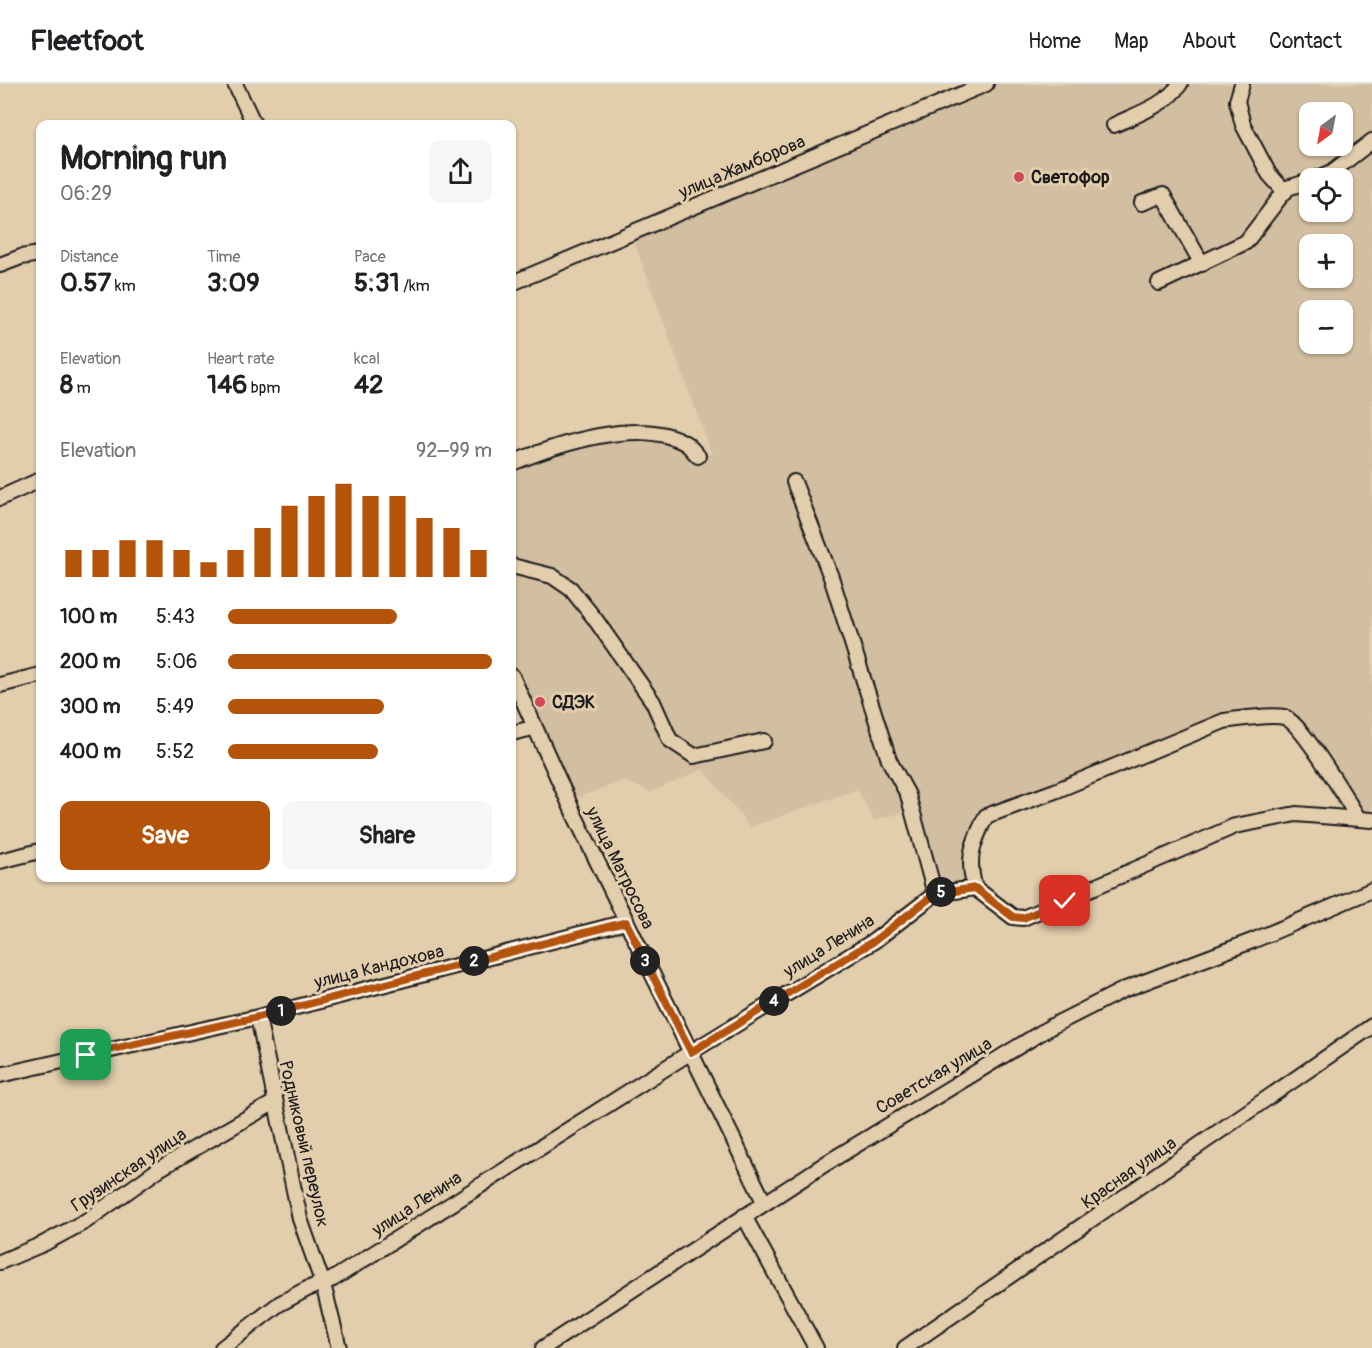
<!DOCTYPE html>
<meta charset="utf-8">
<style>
:root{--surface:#fff;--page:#f6f6f6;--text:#202124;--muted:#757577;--line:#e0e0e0;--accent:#b45309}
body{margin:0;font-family:Pangolin,sans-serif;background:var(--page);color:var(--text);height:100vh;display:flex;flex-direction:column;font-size:22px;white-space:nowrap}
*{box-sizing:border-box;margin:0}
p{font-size:20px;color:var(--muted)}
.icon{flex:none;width:33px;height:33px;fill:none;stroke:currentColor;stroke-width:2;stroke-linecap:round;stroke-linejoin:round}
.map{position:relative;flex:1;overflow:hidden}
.panel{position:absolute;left:36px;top:36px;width:480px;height:762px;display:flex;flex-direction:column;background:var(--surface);border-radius:12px;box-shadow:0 2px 4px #0004}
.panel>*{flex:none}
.needle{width:39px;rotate:212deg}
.fabs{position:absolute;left:1299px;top:18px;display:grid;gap:12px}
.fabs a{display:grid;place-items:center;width:54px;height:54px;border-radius:12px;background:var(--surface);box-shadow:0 2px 4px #0004;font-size:30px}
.pin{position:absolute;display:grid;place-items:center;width:51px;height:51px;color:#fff;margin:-26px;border-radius:12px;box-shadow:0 3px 9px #0006}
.km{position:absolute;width:30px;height:30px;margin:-15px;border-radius:50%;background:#222;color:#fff;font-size:16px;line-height:30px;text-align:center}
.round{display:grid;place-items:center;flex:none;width:63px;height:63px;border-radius:12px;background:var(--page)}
.summary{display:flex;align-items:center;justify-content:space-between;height:102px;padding:0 24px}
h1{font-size:33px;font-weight:700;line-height:45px}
.stats{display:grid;grid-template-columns:repeat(3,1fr);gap:9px;height:102px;padding:6px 24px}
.stats div{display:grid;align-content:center}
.stats b{font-size:26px;font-weight:700}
.stats small{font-size:16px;font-weight:400}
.stats p{font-size:16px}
.chart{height:168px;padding:12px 24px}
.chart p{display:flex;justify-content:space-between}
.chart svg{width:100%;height:108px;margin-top:6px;stroke:var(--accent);stroke-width:6}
.cta{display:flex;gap:12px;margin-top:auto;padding:12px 24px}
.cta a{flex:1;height:69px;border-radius:12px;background:var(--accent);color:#fff;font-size:24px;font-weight:700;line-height:69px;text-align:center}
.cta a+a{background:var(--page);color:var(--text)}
ul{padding:0 24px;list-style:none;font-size:20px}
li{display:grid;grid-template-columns:96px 72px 1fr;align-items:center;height:45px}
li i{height:15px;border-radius:8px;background:var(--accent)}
header{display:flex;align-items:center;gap:36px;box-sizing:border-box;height:84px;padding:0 30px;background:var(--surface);border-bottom:2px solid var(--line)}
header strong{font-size:28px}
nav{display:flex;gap:33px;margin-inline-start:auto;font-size:21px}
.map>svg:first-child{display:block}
.built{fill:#d2bea0;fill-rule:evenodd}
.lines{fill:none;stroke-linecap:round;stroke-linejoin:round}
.minor-casing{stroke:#1c1c1c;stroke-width:18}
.minor{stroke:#e2cdac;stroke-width:14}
.route-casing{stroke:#fff;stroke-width:12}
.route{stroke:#b45309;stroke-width:8}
.poi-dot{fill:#d1495b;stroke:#e2cdac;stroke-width:2}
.labels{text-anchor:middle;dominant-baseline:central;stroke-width:6;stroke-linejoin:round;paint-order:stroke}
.street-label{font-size:18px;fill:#1c1c1c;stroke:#e2cdac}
.poi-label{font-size:18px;font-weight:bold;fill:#1c1c1c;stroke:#e2cdac;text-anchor:start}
</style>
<header>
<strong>Fleetfoot</strong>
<nav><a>Home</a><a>Map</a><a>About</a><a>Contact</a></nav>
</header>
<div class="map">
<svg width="1372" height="1264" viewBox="0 0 1372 1264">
<rect width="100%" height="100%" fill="#e2cdac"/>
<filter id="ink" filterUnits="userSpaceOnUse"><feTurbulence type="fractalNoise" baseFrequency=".0167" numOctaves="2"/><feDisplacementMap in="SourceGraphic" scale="12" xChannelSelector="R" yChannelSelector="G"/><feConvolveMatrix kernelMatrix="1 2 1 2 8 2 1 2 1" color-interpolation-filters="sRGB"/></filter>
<g filter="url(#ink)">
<path class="built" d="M986,0H1372V736L1358,734L1295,640L1251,634L986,732L977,750L975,804L935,810L912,726L874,736L857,705L750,743L703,685L651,708L623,697L567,717L512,592V379L539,368L650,349L698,372L712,370L631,149ZM1310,28H1342V62H1310ZM1310,94H1342V128H1310ZM1310,160H1342V194H1310ZM1310,226H1342V260H1310Z"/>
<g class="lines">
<defs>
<g id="minor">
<polyline points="235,0 254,40"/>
<polyline points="1242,0 1237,17 1243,41 1269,90 1285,108"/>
<path d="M1114,41C1137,30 1165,22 1180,0"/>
<polyline points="1318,94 1332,88 1372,57"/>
<polyline points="1142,119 1163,111 1202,180"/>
<polyline points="0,181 21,173 40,170"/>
<polyline points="512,199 986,0"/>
<polyline points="1159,199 1246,158 1287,104 1310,97"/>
<path d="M512,379C556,361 640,332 685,359C690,362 694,368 698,372"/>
<polyline points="794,398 831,493 889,676 908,711 935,810"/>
<polyline points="0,414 40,396"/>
<polyline points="512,482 552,492 571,505 595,535 653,618 670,656 694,672 764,657"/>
<polyline points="512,592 575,732 764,1118"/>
<polyline points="0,601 40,591"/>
<polyline points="512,649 533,644"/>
<polyline points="0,777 40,767"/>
<path d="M975,804C966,774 973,759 986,732L1055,707L1224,637C1238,635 1271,630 1284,633C1301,638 1347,716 1358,734"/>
<polyline points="258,933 300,1135 323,1200 339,1264"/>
<polyline points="0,991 258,933 626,838"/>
<polyline points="744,1132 816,1264"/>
<polyline points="0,1178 43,1160 86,1137 159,1085 275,1018"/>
<polyline points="222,1264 279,1220 307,1205 333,1195 691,968 874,857 935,810 975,804 1013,833 1023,834 1235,742 1296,730 1372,736"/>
<polyline points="543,1264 825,1080 1052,942 1123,906 1252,857 1372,806"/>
<polyline points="905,1264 1372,942"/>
</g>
</defs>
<use href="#minor" class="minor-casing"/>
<use href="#minor" class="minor"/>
</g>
</g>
<g class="lines" filter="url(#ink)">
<defs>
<polyline id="route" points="86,971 258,933 626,838 691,968 874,857 935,810 975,804 1013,833 1023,834 1065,817"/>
</defs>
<use href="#route" class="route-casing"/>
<use href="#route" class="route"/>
</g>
<g class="poi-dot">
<circle cx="1019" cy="93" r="6"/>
<circle cx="540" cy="618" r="6"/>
</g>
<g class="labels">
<g class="street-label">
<text transform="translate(742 83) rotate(-23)">улица Жамборова</text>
<text transform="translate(620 784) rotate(64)">улица Матросова</text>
<text transform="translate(829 862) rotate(-32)">улица Ленина</text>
<text transform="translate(379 883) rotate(-14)">улица Кандохова</text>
<text transform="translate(934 992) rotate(-31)">Советская улица</text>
<text transform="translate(304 1060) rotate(77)">Родниковый переулок</text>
<text transform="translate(129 1086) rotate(-34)">Грузинская улица</text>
<text transform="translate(1129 1089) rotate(-35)">Красная улица</text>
<text transform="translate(417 1120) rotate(-33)">улица Ленина</text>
</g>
<g class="poi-label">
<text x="1031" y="93">Светофор</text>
<text x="552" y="618">СДЭК</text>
</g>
</g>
</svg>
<div class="fabs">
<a><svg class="needle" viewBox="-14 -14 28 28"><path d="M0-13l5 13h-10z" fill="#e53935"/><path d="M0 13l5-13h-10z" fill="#757577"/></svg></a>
<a><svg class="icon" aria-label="locate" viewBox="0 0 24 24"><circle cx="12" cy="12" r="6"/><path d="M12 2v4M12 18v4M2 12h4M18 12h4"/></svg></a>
<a>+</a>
<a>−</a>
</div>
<div class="pin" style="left:86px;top:971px;background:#1e9e55"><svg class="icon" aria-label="arrive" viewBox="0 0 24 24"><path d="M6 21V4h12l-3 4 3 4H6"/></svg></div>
<div class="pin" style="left:1065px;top:817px;background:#d93025"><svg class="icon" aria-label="check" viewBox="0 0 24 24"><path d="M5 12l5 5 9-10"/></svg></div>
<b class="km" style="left:281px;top:927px">1</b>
<b class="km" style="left:474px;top:877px">2</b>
<b class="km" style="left:645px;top:877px">3</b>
<b class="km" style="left:774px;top:917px">4</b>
<b class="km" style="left:941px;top:808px">5</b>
<section class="panel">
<div class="summary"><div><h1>Morning run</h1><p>06:29</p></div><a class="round"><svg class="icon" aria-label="share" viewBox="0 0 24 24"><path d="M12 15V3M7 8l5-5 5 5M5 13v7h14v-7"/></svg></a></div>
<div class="stats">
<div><p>Distance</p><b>0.57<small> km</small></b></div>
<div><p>Time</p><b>3:09</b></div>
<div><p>Pace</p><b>5:31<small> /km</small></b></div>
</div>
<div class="stats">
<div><p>Elevation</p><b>8<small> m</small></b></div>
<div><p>Heart rate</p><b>146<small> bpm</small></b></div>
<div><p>kcal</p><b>42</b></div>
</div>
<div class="chart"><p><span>Elevation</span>92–99 m</p>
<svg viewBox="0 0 160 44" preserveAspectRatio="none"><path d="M5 44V33M15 44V33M25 44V29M35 44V29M45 44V33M55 44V38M65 44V33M75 44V24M85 44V15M95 44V11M105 44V6M115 44V11M125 44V11M135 44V20M145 44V24M155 44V33"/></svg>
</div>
<ul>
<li><b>100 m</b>5:43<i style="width:64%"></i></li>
<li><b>200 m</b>5:06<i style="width:100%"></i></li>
<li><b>300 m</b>5:49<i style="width:59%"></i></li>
<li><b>400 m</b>5:52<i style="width:57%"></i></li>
</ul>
<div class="cta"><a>Save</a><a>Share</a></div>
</section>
</div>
